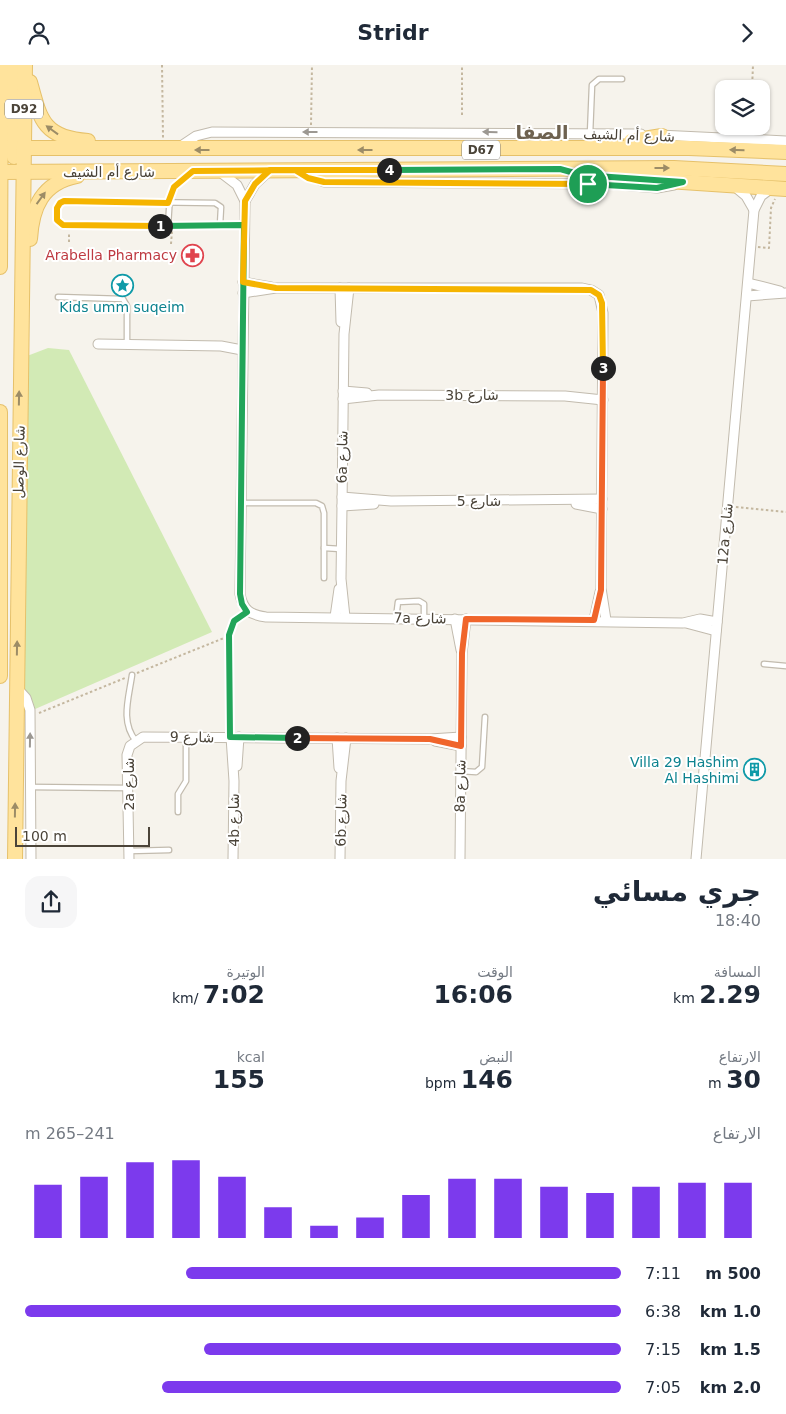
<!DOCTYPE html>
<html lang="ar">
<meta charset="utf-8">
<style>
:root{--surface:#fff;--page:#f6f6f7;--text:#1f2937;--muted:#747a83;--accent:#7c3aed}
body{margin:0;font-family:"DejaVu Sans","Noto Naskh Arabic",sans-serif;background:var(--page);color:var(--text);direction:rtl;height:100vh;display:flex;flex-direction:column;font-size:19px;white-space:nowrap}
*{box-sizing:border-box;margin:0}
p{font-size:16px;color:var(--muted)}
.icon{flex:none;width:28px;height:28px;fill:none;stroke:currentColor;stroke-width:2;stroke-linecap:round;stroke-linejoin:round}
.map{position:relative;height:794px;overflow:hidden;direction:ltr}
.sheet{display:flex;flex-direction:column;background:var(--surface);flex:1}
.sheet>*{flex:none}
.tools{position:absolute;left:715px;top:15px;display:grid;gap:10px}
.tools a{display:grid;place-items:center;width:55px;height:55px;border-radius:10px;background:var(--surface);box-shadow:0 1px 4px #0004;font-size:25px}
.scale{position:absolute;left:15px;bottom:12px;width:135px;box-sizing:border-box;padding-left:5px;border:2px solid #4b4439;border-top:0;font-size:14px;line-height:18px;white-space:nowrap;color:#4b4439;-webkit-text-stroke:4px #fff;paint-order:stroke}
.pin{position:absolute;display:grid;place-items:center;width:42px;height:42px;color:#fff;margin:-21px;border:2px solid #fff;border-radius:50%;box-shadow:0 1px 5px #0007}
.km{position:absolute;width:25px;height:25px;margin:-12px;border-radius:50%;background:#222;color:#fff;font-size:14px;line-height:25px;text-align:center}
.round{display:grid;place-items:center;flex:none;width:52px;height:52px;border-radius:15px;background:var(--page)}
.overview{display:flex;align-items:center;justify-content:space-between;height:85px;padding:0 25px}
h1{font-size:28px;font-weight:600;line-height:38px}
.metrics{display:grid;grid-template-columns:repeat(3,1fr);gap:8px;height:85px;padding:5px 25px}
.metrics div{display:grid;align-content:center}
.metrics b{font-size:25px;font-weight:600}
.metrics small{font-size:14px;font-weight:400}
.metrics p{font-size:14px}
.chart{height:140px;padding:10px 25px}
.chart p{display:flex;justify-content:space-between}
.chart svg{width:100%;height:90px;margin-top:5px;stroke:var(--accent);stroke-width:6}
ul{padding:0 25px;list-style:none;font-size:16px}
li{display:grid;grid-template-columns:80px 60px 1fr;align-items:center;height:38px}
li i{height:12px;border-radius:6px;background:var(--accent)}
header{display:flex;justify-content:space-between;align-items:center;height:65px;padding:0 25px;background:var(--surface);font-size:22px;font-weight:600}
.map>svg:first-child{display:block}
.green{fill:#d2eab5}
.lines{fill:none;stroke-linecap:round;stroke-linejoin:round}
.service-casing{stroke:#c2bbae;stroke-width:7}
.minor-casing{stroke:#c2bbae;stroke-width:11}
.primary-casing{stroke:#e6c16a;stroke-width:16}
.path{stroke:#c4b79f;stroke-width:2;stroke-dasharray:2.5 2.5;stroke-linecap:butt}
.service{stroke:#fff;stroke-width:4.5}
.minor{stroke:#fff;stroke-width:9}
.primary{stroke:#ffe39c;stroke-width:14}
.oneway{fill:#9c8c66}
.oneway2{fill:#9c9892}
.split-1-casing{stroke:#fff;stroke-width:10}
.split-2-casing{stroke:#fff;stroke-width:10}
.split-3-casing{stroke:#fff;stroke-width:10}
.split-4-casing{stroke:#fff;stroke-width:10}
.split-5-casing{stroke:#fff;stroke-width:10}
.split-1{stroke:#f5b400;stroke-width:6}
.split-2{stroke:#22a559;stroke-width:6}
.split-3{stroke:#f0652b;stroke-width:6}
.split-4{stroke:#f5b400;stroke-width:6}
.split-5{stroke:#22a559;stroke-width:6}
.labels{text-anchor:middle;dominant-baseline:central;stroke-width:4;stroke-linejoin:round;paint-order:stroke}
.shield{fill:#fff;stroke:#817c74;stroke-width:1}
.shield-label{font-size:12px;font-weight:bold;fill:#4b4439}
.street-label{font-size:14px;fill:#4b4439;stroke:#fff}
.health-label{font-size:14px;fill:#be3a42;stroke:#fff;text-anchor:end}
.culture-label{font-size:14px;fill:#0d838f;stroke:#fff}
.district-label{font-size:19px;font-weight:bold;fill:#6e6250;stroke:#fff}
</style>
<header><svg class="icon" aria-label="forward" viewBox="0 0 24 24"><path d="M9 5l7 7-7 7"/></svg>Stridr<svg class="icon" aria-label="person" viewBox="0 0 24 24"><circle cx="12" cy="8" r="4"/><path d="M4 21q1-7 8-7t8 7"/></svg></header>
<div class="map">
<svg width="786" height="794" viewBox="0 0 786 794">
<rect width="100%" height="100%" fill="#f6f3ec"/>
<polygon class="green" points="48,283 69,285 212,567 26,648 23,645 27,291"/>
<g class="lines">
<defs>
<g id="service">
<polyline points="590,69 592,20 599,14 622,14"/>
<polygon points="65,136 215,138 221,142 220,160 63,160 57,155 57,143 60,138"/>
<polyline points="220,160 244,160"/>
<polyline points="168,161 170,130 185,110"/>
<polyline points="58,232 123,234 127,241 127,280"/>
<polyline points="241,438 316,438 322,441 324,448 324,513"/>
<polyline points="324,483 341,484"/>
<polyline points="396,553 398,537 419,536 424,539 424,553"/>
<polyline points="764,599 786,601"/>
<path d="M132,610C129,632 120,657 136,676"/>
<polyline points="460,706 476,707 482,702 485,652"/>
<polyline points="29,722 128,723"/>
<polyline points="178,747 178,729 186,716 186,672"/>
<polyline points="129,786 169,785"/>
</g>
<g id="minor">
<polyline points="659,70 786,76"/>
<polyline points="178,83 196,71 212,67 641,69"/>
<polyline points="297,106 324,117 608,119 657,123 674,120"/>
<path d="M220,107L237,120L245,136L240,529C243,545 250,550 266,552L683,558L700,554L717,557"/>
<polyline points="734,121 746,131 754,145"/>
<polyline points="245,136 255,119 269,106"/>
<polyline points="243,217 271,222"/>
<polyline points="748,218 780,226"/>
<polyline points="340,223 341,257"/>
<polyline points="243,228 276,223 582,223 591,225 599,230 603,248 601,523 606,555"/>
<polyline points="747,231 786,228"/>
<polyline points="98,279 221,281 242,285"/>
<polyline points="343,326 367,328"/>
<polyline points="343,334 379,330 565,331 603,335"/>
<polyline points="342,432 391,436 602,434"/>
<polyline points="576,439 602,444"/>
<polyline points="342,441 374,439"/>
<polyline points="335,552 339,524"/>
<polyline points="345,552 341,514 342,441 344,269 349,223"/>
<polyline points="455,554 461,585"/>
<polyline points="594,555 600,527"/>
<polyline points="686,558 716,566"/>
<polyline points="17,623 26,633 30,645 31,794"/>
<polyline points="231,672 234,716 233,794"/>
<polyline points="337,673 339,703"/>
<polyline points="435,676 461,681"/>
<polyline points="237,701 239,672"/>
<polyline points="129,794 127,690 130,681 143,672 430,674 461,672"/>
<polyline points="340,794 341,716 346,673"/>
<polyline points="460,794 462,588 466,554"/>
<polyline points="696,794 754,145 761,131 773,122"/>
</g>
<g id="primary">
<polyline points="11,0 14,92"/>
<path d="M30,17C40,54 43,73 88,76"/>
<polyline points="631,76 662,71"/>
<polyline points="2,83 689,83 786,87"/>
<polyline points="1,107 674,103 786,109"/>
<polyline points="608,112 786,124"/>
<path d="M30,174C32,142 42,118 77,111"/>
<polyline points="0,202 1,0"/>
<polyline points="0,347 0,611"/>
<polyline points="15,794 25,0"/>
</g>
</defs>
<use href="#service" class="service-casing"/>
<use href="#minor" class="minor-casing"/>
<use href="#primary" class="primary-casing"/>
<g class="path">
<polyline points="162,0 163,73"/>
<polyline points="752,24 753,0"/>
<polyline points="462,50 462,0"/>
<polyline points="311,60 312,0"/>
<polyline points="749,66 749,61"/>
<polyline points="69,177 69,167"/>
<polyline points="171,179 172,166"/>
<polyline points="758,182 769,183 771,143 775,134"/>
<polyline points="736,442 786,447"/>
<polyline points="137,608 229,571"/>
<polyline points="39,648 125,613"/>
<polyline points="230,665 229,571 234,556 240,550"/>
</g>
<use href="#service" class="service"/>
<use href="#minor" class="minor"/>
<use href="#primary" class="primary"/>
</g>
<defs><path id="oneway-solid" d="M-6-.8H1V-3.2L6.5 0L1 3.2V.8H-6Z" transform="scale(1.25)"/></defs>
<g class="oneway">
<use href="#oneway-solid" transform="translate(52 65) rotate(-144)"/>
<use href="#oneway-solid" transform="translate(202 85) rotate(-180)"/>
<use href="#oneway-solid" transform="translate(365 85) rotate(-180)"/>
<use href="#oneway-solid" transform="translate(737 85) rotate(-178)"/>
<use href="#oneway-solid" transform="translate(662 103)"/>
<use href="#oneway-solid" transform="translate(41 133) rotate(-54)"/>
<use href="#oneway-solid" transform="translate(19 333) rotate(-89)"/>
<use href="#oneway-solid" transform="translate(17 583) rotate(-89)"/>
<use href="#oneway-solid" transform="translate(15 745) rotate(-89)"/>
</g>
<g class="oneway2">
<use href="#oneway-solid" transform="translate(310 67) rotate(-180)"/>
<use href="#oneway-solid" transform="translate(490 67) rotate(-179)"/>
<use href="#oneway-solid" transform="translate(30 675) rotate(-89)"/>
</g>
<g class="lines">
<defs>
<polyline id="split-1" points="160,161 63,160 57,155 57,143 60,138 64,136 168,138 174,122 193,106 295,105 308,113 324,117 588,119"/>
<polyline id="split-2" points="160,161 244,160 240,529 242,539 247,547 234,556 229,570 230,672 297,673"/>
<polyline id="split-3" points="297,673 430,674 461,681 462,588 466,554 594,555 601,525 603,303"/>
<polyline id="split-4" points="389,105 270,105 255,119 245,136 243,217 276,223 591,225 599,230 602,238 603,303"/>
<polyline id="split-5" points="389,105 560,104 582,110 683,117 657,123 588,119"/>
</defs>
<use href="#split-1" class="split-1-casing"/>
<use href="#split-2" class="split-2-casing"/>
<use href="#split-3" class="split-3-casing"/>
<use href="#split-4" class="split-4-casing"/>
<use href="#split-5" class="split-5-casing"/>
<use href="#split-1" class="split-1"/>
<use href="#split-2" class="split-2"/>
<use href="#split-3" class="split-3"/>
<use href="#split-4" class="split-4"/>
<use href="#split-5" class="split-5"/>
</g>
<defs>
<symbol id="pharmacy-ring" viewBox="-11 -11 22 22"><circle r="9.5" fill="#fff" stroke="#e0444e" stroke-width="1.5"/><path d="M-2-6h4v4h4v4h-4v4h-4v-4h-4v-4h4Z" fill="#e0444e"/></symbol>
<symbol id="sight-ring" viewBox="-11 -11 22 22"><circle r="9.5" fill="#fff" stroke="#0f9aa8" stroke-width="1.5"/><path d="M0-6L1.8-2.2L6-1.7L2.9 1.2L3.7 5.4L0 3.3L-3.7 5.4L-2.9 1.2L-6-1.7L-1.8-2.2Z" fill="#0f9aa8"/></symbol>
<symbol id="building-ring" viewBox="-11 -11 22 22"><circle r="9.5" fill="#fff" stroke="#0f9aa8" stroke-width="1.5"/><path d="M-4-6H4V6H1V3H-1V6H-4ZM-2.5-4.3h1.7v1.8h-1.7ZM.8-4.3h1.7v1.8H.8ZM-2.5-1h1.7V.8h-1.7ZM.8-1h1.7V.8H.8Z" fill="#0f9aa8"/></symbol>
</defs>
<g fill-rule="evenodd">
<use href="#pharmacy-ring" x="180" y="178" width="25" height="25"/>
<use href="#sight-ring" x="110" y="208" width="25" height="25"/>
<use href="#building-ring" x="742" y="692" width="25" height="25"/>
</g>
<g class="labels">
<g class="shield">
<rect x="5" y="34.5" width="38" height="19" rx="4"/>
<rect x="462" y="75.5" width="38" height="19" rx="4"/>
</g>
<g class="shield-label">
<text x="24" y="44">D92</text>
<text x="481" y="85">D67</text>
</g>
<g class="street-label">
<text transform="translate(629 70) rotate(2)">شارع أم الشيف</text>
<text x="109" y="107">شارع أم الشيف</text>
<text x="472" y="330">3b شارع</text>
<text transform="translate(342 392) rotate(-89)">6a شارع</text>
<text transform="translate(19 397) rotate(-89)">شارع الوصل</text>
<text x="479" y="436">شارع 5</text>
<text transform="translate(725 469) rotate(-85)">12a شارع</text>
<text transform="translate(420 553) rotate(1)">7a شارع</text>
<text transform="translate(192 672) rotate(1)">شارع 9</text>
<text transform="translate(129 719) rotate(-90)">2a شارع</text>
<text transform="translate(460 721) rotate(-89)">8a شارع</text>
<text transform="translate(234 755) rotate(-90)">4b شارع</text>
<text transform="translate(341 755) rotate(-89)">6b شارع</text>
</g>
<g class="health-label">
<text x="177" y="190">Arabella Pharmacy</text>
</g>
<g class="culture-label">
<text x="122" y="242">Kids umm suqeim</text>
<text x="739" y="697" text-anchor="end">Villa 29 Hashim<tspan x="739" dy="16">Al Hashimi</tspan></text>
</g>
<g class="district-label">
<text x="542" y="67">الصفا</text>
</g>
</g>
</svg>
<div class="tools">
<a><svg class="icon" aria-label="layers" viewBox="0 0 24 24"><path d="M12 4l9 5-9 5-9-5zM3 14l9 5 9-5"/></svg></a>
</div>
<div class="scale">100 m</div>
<div class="pin" style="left:588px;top:119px;background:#1e9e55"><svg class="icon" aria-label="arrive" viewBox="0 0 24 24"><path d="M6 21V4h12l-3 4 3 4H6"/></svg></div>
<b class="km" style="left:160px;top:161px">1</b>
<b class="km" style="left:297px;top:673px">2</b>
<b class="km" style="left:603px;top:303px">3</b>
<b class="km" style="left:389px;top:105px">4</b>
</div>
<section class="sheet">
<div class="overview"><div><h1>جري مسائي</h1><p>18:40</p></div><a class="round"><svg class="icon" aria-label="share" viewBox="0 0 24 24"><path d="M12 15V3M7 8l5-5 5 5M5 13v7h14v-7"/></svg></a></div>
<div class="metrics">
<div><p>المسافة</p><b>2.29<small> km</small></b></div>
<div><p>الوقت</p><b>16:06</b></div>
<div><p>الوتيرة</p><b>7:02<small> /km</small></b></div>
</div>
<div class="metrics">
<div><p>الارتفاع</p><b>30<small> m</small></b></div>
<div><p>النبض</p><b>146<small> bpm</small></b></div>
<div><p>kcal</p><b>155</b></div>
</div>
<div class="chart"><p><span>الارتفاع</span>241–265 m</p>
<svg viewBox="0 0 160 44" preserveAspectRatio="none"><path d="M5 44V18M15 44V14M25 44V7M35 44V6M45 44V14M55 44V29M65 44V38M75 44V34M85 44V23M95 44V15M105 44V15M115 44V19M125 44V22M135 44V19M145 44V17M155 44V17"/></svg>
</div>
<ul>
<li><b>500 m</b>7:11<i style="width:73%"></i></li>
<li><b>1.0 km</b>6:38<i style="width:100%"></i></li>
<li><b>1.5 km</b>7:15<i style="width:70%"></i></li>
<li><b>2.0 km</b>7:05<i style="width:77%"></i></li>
</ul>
</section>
